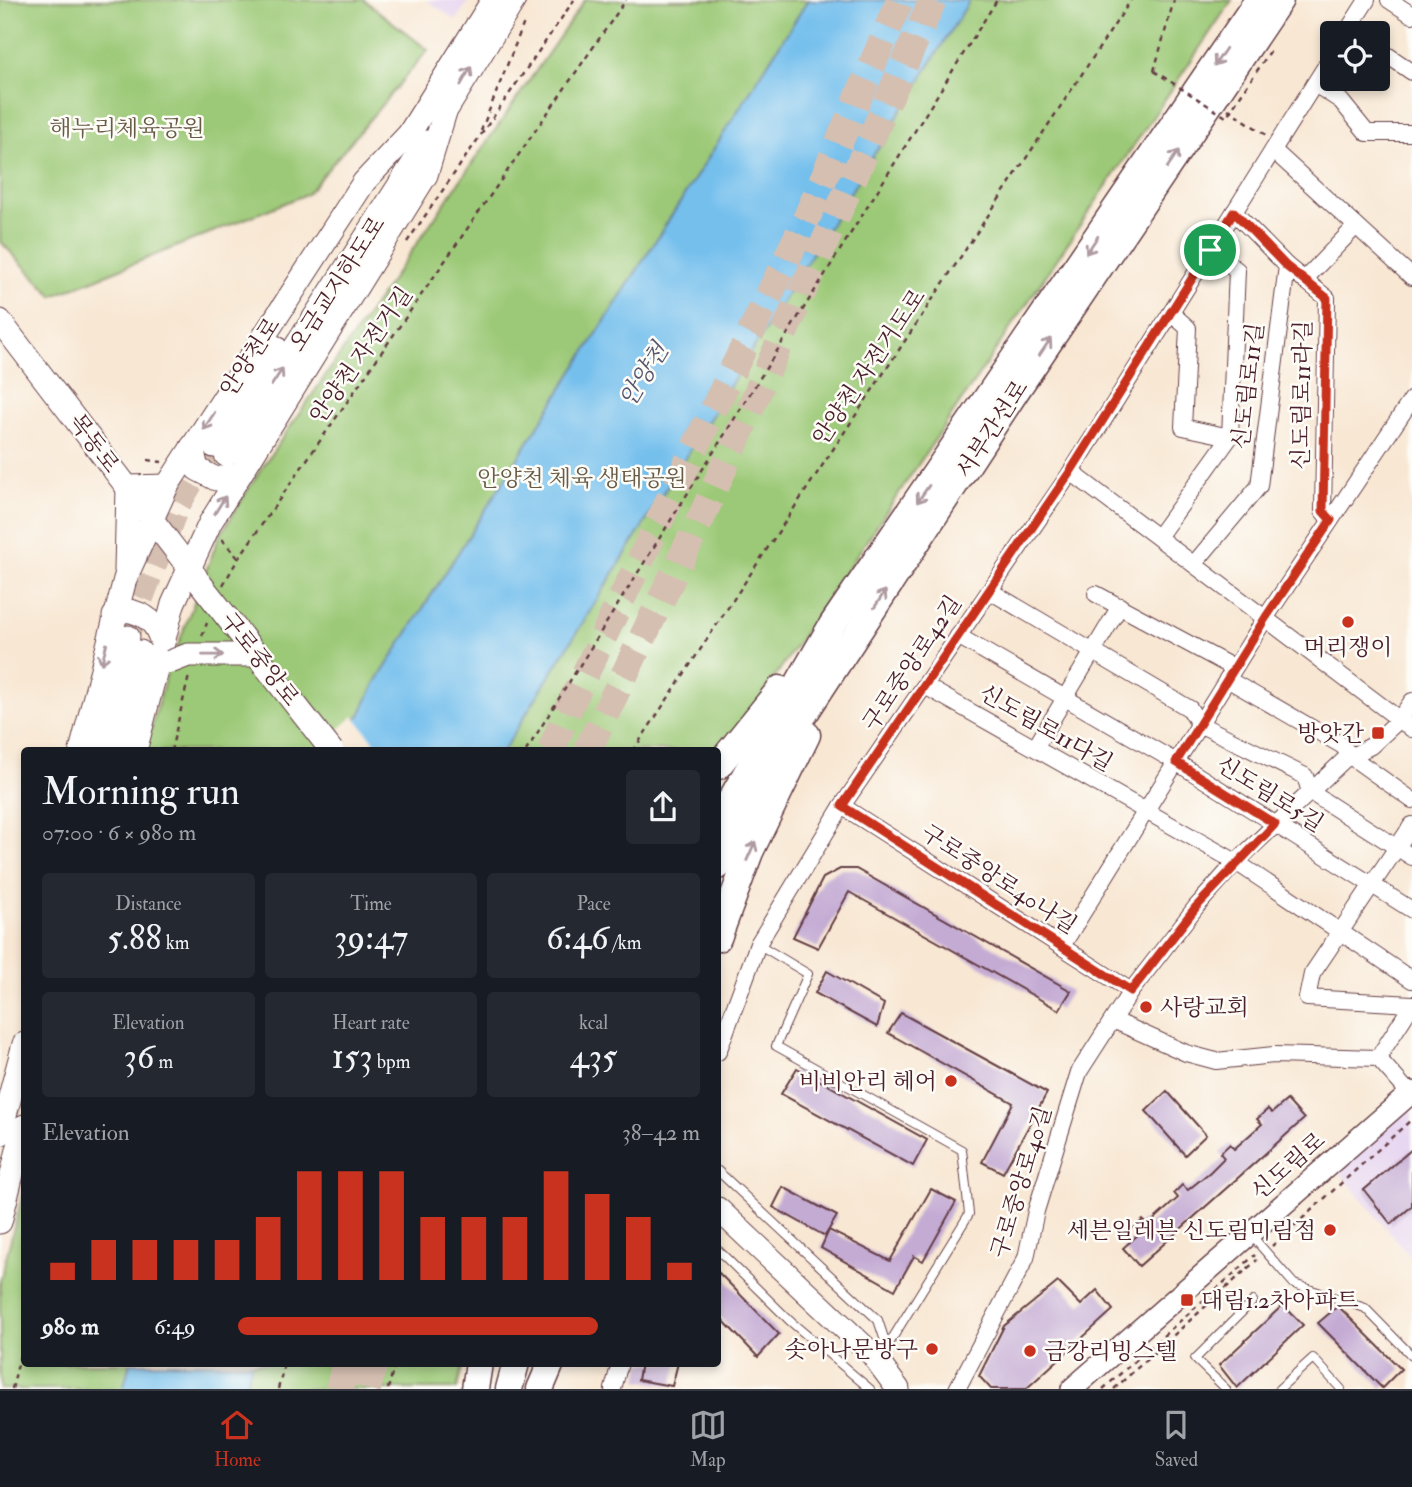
<!DOCTYPE html>
<meta charset="utf-8">
<style>
:root{--surface:#171b24;--page:#242831;--text:#f1f3f6;--muted:#9ea1a6;--line:#363941;--accent:#c8321e}
body{margin:0;font-family:"IM FELL Double Pica","Noto Serif KR",serif;background:var(--page);color:var(--text);height:100vh;display:flex;flex-direction:column;font-size:26px;white-space:nowrap}
*{box-sizing:border-box;margin:0}
p{font-size:23px;color:var(--muted)}
.icon{flex:none;width:38px;height:38px;fill:none;stroke:currentColor;stroke-width:2;stroke-linecap:round;stroke-linejoin:round}
.map{position:relative;flex:1;overflow:hidden}
.drawer{position:absolute;left:21px;top:747px;width:700px;height:620px;display:flex;flex-direction:column;background:var(--surface);border-radius:7px;box-shadow:0 4px 10px #0003}
.drawer>*{flex:none}
.tools{position:absolute;left:1320px;top:21px;display:grid;gap:14px}
.tools a{display:grid;place-items:center;width:70px;height:70px;border-radius:7px;background:var(--surface);box-shadow:0 4px 10px #0003;font-size:35px}
.pin{position:absolute;display:grid;place-items:center;width:60px;height:60px;color:#fff;margin:-30px;border:4px solid #fff;border-radius:50%;box-shadow:0 2px 7px #0007}
.round{display:grid;place-items:center;flex:none;width:74px;height:74px;border-radius:7px;background:var(--page)}
.head{display:flex;align-items:center;justify-content:space-between;height:119px;padding:0 21px}
h1{font-size:38px;font-weight:600;line-height:52px}
.metrics{display:grid;grid-template-columns:repeat(3,1fr);gap:10px;height:119px;padding:7px 21px}
.metrics div{display:grid;align-content:center;border-radius:7px;background:var(--page);text-align:center}
.metrics b{font-size:35px;font-weight:600}
.metrics small{font-size:19px;font-weight:400}
.metrics p{font-size:19px}
.chart{height:196px;padding:14px 21px}
.chart p{display:flex;justify-content:space-between}
.chart svg{width:100%;height:126px;margin-top:7px;stroke:var(--accent);stroke-width:6}
ul{padding:0 21px;list-style:none;font-size:23px}
li{display:grid;grid-template-columns:112px 84px 1fr;align-items:center;height:52px}
li i{height:18px;border-radius:9px;background:var(--accent)}
.tab-bar{display:flex;justify-content:space-around;align-items:center;height:98px;border-top:2px solid var(--line);background:var(--surface);font-size:19px;color:var(--muted)}
.tab-bar a{display:grid;justify-items:center;gap:4px}
.tab-bar .current{color:var(--accent)}
.map>svg:first-child{display:block}
.built{fill:#e6d3f0}
.green{fill:#9cc977;stroke:#737451;stroke-width:2}
.water{fill:#74bfed;stroke:#5f6f8c;stroke-width:2}
.pier{fill:#f8e7d3}
.building{fill:#c4abd4}
.lines{fill:none;stroke-linecap:round;stroke-linejoin:round}
.secondary-tunnel{stroke:#d5bfb1;stroke-width:23;stroke-dasharray:23 11;stroke-linecap:butt}
.trunk-tunnel{stroke:#d5bfb1;stroke-width:28;stroke-dasharray:28 14;stroke-linecap:butt}
.service-casing{stroke:#643d44;stroke-width:10}
.minor-casing{stroke:#643d44;stroke-width:18}
.tertiary-casing{stroke:#643d44;stroke-width:24}
.secondary-casing{stroke:#643d44;stroke-width:25}
.primary-casing{stroke:#643d44;stroke-width:29}
.path{stroke:#643d44;stroke-width:2.5;stroke-dasharray:5 5;stroke-linecap:butt}
.service{stroke:#fff;stroke-width:8}
.minor{stroke:#fff;stroke-width:16}
.tertiary{stroke:#fff;stroke-width:21}
.secondary{stroke:#fff;stroke-width:23}
.primary{stroke:#fff;stroke-width:26}
.secondary-bridge-casing{stroke:#643d44;stroke-width:25;stroke-linecap:butt}
.path-bridge{stroke:#643d44;stroke-width:2.5;stroke-dasharray:5 5;stroke-linecap:butt}
.secondary-bridge{stroke:#fff;stroke-width:23}
.oneway{stroke:#ae9aa0}
.route-casing{stroke:#fff;stroke-width:14}
.route{stroke:#c8321e;stroke-width:9}
.poi-dot{fill:#c8321e;stroke:#fdfcf7;stroke-width:2.5}
.labels{text-anchor:middle;dominant-baseline:central;stroke-width:5;stroke-linejoin:round;paint-order:stroke}
.park-label{font-size:23px;fill:#675a46;stroke:#fdfcf7}
.street-label{font-size:23px;fill:#4a1f2b;stroke:#fdfcf7}
.poi-label{font-size:23px;fill:#4a1f2b;stroke:#fdfcf7;text-anchor:end}
.water-label{font-size:24px;font-style:italic;fill:#59576f;stroke:#fdfcf7}
</style>
<div class="map">
<svg width="1412" height="1389" viewBox="0 0 1412 1389">
<rect width="100%" height="100%" fill="#fdfcf7"/>
<filter id="ink" filterUnits="userSpaceOnUse"><feTurbulence type="fractalNoise" baseFrequency=".0143" numOctaves="2"/><feDisplacementMap in="SourceGraphic" scale="14" xChannelSelector="R" yChannelSelector="G"/><feConvolveMatrix kernelMatrix="1 2 1 2 8 2 1 2 1" color-interpolation-filters="sRGB"/></filter>
<filter id="wash" filterUnits="userSpaceOnUse"><feTurbulence type="fractalNoise" baseFrequency=".00686" numOctaves="4" result="noise"/><feDisplacementMap in="SourceGraphic" scale="28" xChannelSelector="R" yChannelSelector="G"/><feGaussianBlur stdDeviation="1.57" result="paint"/><feColorMatrix in="noise" values="0 0 0 0 0 0 0 0 0 0 0 0 0 0 0 0 0 1.4 0 .05"/><feComposite in="paint" operator="in"/></filter>
<g filter="url(#wash)">
<rect width="100%" height="100%" fill="#f8e7d3"/>
<g class="built">
<polygon points="426,0 469,0 456,20"/>
<polygon points="1412,1092 1412,1259 1332,1163"/>
</g>
<g class="green">
<polygon points="0,0 364,0 428,50 307,194 53,296 0,241"/>
<polygon points="585,0 1232,0 718,761 718,751 145,751 164,682 218,539 259,472"/>
<polygon points="24,1189 24,1363 463,1363 457,1389 0,1389 0,1281"/>
</g>
<g class="water">
<polygon points="808,0 970,0 503,751 320,751 360,715 375,684"/>
<polygon points="130,1363 252,1363 245,1389 123,1389"/>
</g>
<polygon class="pier" points="354,716 382,751 316,751 317,748"/>
<g id="blocks">
<g class="building">
<polygon points="840,869 856,869 1071,991 1059,1010 849,892 818,948 793,937 823,878"/>
<polygon points="827,971 884,1004 877,1027 815,993"/>
<polygon points="901,1013 1047,1093 1003,1173 982,1162 1013,1103 888,1033"/>
<polygon points="797,1068 927,1140 913,1166 781,1094"/>
<polygon points="1167,1091 1206,1135 1185,1155 1146,1111"/>
<polygon points="1287,1100 1304,1119 1139,1266 1123,1248 1140,1233 1134,1228 1143,1220 1148,1225 1178,1198 1174,1193 1182,1185 1188,1190 1210,1172 1224,1158 1220,1153 1230,1144 1234,1149 1262,1124 1257,1119 1268,1109 1272,1113"/>
<polygon points="1412,1149 1412,1206 1391,1224 1364,1190"/>
<polygon points="783,1187 837,1216 825,1236 773,1207"/>
<polygon points="931,1189 956,1202 923,1261 914,1256 895,1290 821,1248 829,1230 890,1261"/>
<polygon points="718,1272 779,1334 758,1357 718,1315"/>
<polygon points="1058,1282 1081,1305 1097,1290 1113,1310 1026,1389 991,1389 979,1376 1004,1326"/>
<polygon points="1283,1305 1303,1325 1237,1388 1219,1365"/>
<polygon points="1338,1306 1401,1369 1382,1388 1318,1323"/>
<polygon points="641,1363 678,1363 672,1386 638,1380"/>
</g>
</g>
</g>
<g filter="url(#ink)">
<use href="#blocks" fill-opacity="0" stroke="#643d44" stroke-width="2"/>
<g class="lines">
<polyline class="secondary-tunnel" points="130,630 177,509 212,449"/>
<g class="trunk-tunnel">
<polyline points="551,751 570,705 807,217 900,0"/>
<polyline points="587,751 703,514 933,0"/>
<polyline points="339,1389 346,1363"/>
<polyline points="367,1389 374,1363"/>
</g>
<defs>
<g id="service">
<polyline points="758,944 808,974 776,1046 962,1150 969,1214 887,1347"/>
<polyline points="718,1171 878,1320 887,1347"/>
<polyline points="1251,1235 1294,1284 1365,1308 1412,1356"/>
<polyline points="718,1250 790,1321 870,1389"/>
<polyline points="1226,1389 1195,1359 1253,1301"/>
<polyline points="1279,1389 1313,1358 1341,1389"/>
</g>
<g id="minor">
<polyline points="1389,0 1412,15"/>
<polyline points="1346,33 1367,0"/>
<polyline points="1377,48 1412,72"/>
<polyline points="1315,84 1341,101 1367,133 1412,133"/>
<polyline points="1273,150 1412,277"/>
<polyline points="1287,266 1327,298 1323,511 1330,520"/>
<polyline points="1304,280 1356,226"/>
<polyline points="1171,313 1188,328 1183,427 1230,437"/>
<polyline points="1071,472 1412,729"/>
<polyline points="1158,537 1230,437 1237,270 1210,250"/>
<polyline points="1194,564 1259,486 1287,266 1234,212"/>
<polyline points="990,591 1190,709 1199,724 1305,776 1310,792 1412,857"/>
<polyline points="1096,594 1234,668"/>
<polyline points="958,636 1176,762 1412,910"/>
<polyline points="1227,679 1343,746 1350,756 1412,800"/>
<polyline points="925,686 1236,862 1412,980"/>
<polyline points="1035,748 1120,606"/>
<polyline points="842,806 1131,991"/>
<polyline points="1412,825 1312,974 1307,998 1412,1004"/>
<polyline points="1062,946 1266,617 1412,399"/>
<polyline points="1113,1020 1186,1053 1216,1061 1274,1055 1378,1058 1410,1094"/>
<polyline points="718,1052 758,944 842,806 1071,472 1332,56"/>
<polyline points="1378,1058 1412,1005"/>
<polyline points="613,1389 620,1363"/>
<polyline points="957,1389 1026,1258 1036,1211 1079,1072 1131,991 1196,907 1236,862 1344,760 1371,746 1399,720 1412,701"/>
</g>
<polyline id="tertiary" points="1072,1389 1412,1092"/>
<g id="secondary">
<polyline points="0,321 196,577"/>
<polyline points="214,446 275,347"/>
<polyline points="192,447 197,469 216,479 240,474"/>
<polyline points="226,455 427,142"/>
<polyline points="126,570 128,487 167,486"/>
<path d="M114,616L125,610C147,614 156,622 162,643"/>
<polyline points="81,751 125,579 167,486 364,182 409,134 493,0"/>
<polyline points="99,751 128,637"/>
<polyline points="116,751 140,652"/>
<polyline points="135,751 173,604 210,523 426,175 445,112 514,0"/>
<polyline points="0,1134 24,1044"/>
<polyline points="718,1209 872,1354 898,1389"/>
<polyline points="0,1222 24,1126"/>
</g>
<g id="primary">
<polyline points="718,766 780,689"/>
<polyline points="718,822 832,625 1258,0"/>
<polyline points="718,866 739,819 773,762 1016,391 1280,0"/>
<polyline points="718,938 750,852 807,735"/>
<polyline points="475,1389 479,1363"/>
<polyline points="509,1389 516,1363"/>
<polyline points="540,1389 551,1363"/>
</g>
</defs>
<use href="#service" class="service-casing"/>
<use href="#minor" class="minor-casing"/>
<use href="#tertiary" class="tertiary-casing"/>
<use href="#secondary" class="secondary-casing"/>
<use href="#primary" class="primary-casing"/>
<g class="path">
<polyline points="1154,71 1174,0"/>
<polyline points="1228,109 1266,135"/>
<polyline points="481,131 525,20"/>
<polyline points="407,242 574,0"/>
<polyline points="148,460 162,462"/>
<polyline points="222,539 238,558"/>
<polyline points="223,585 238,559 626,0"/>
<polyline points="202,636 207,623"/>
<polyline points="171,751 189,676"/>
<polyline points="526,751 997,0"/>
<polyline points="633,751 1131,0"/>
<polyline points="1272,1246 1412,1119"/>
<polyline points="12,1389 24,1339"/>
<polyline points="278,1389 285,1363"/>
<polyline points="388,1389 395,1363"/>
<polyline points="1103,1389 1255,1255"/>
<polyline points="1114,1389 1257,1260"/>
</g>
<use href="#service" class="service"/>
<use href="#minor" class="minor"/>
<use href="#tertiary" class="tertiary"/>
<use href="#secondary" class="secondary"/>
<use href="#primary" class="primary"/>
<defs>
<g id="secondary-bridge">
<polyline points="200,583 332,751"/>
<polyline points="170,662 188,655 257,655"/>
</g>
</defs>
<use href="#secondary-bridge" class="secondary-bridge-casing"/>
<polyline class="path-bridge" points="1154,71 1226,117 1271,50"/>
<use href="#secondary-bridge" class="secondary-bridge"/>
</g>
<defs><path id="oneway-shaft" d="M-6 0H5M1.5-3L5.5 0L1.5 3" fill="none" stroke-width="1.6" stroke-linecap="round" stroke-linejoin="round" transform="scale(1.75)"/></defs>
<g class="oneway">
<use href="#oneway-shaft" transform="translate(1220 57) rotate(124)"/>
<use href="#oneway-shaft" transform="translate(466 76) rotate(-60)"/>
<use href="#oneway-shaft" transform="translate(1173 159) rotate(-56)"/>
<use href="#oneway-shaft" transform="translate(1092 245) rotate(124)"/>
<use href="#oneway-shaft" transform="translate(1045 347) rotate(-56)"/>
<use href="#oneway-shaft" transform="translate(277 377) rotate(-57)"/>
<use href="#oneway-shaft" transform="translate(209 421) rotate(123)"/>
<use href="#oneway-shaft" transform="translate(923 494) rotate(125)"/>
<use href="#oneway-shaft" transform="translate(220 505) rotate(-58)"/>
<use href="#oneway-shaft" transform="translate(880 599) rotate(-57)"/>
<use href="#oneway-shaft" transform="translate(104 654) rotate(104)"/>
<use href="#oneway-shaft" transform="translate(213 655) rotate(-1)"/>
<use href="#oneway-shaft" transform="translate(751 851) rotate(-66)"/>
</g>
</g>
<g class="lines" filter="url(#ink)">
<defs>
<polygon id="route" points="1234,212 1286,266 1327,298 1323,511 1331,520 1266,617 1176,762 1275,824 1196,907 1131,991 842,806 1070,472"/>
</defs>
<use href="#route" class="route-casing"/>
<use href="#route" class="route"/>
</g>
<g class="poi-dot">
<circle cx="1348" cy="622" r="7"/>
<rect x="1371" y="726" width="14" height="14" rx="3.5"/>
<circle cx="1146" cy="1007" r="7"/>
<circle cx="951" cy="1081" r="7"/>
<circle cx="1330" cy="1230" r="7"/>
<rect x="1180" y="1293" width="14" height="14" rx="3.5"/>
<circle cx="932" cy="1349" r="7"/>
<circle cx="1030" cy="1351" r="7"/>
</g>
<g class="labels">
<g class="park-label">
<text x="127" y="128">해누리체육공원</text>
<text x="582" y="478">안양천 체육 생태공원</text>
</g>
<g class="street-label">
<text transform="translate(337 284) rotate(-57)">오금교지하도로</text>
<text transform="translate(361 355) rotate(-55)">안양천 자전거길</text>
<text transform="translate(250 357) rotate(-57)">안양천로</text>
<text transform="translate(869 367) rotate(-56)">안양천 자전거도로</text>
<text transform="translate(1248 386) rotate(-83)">신도림로11길</text>
<text transform="translate(1302 395) rotate(-89)">신도림로11라길</text>
<text transform="translate(992 429) rotate(-57)">서부간선로</text>
<text transform="translate(94 443) rotate(53)">목동로</text>
<text transform="translate(260 659) rotate(52)">구로중앙로</text>
<text transform="translate(912 663) rotate(-56)">구로중앙로42길</text>
<text transform="translate(1046 728) rotate(30)">신도림로11다길</text>
<text transform="translate(1270 794) rotate(32)">신도림로5길</text>
<text transform="translate(999 879) rotate(33)">구로중앙로40나길</text>
<text transform="translate(1288 1166) rotate(-41)">신도림로</text>
<text transform="translate(1021 1182) rotate(-73)">구로중앙로40길</text>
</g>
<g class="poi-label">
<text x="1348" y="647" text-anchor="middle">머리쟁이</text>
<text x="1364" y="733">방앗간</text>
<text x="1160" y="1007" text-anchor="start">사랑교회</text>
<text x="937" y="1081">비비안리 헤어</text>
<text x="1316" y="1230">세븐일레븐 신도림미림점</text>
<text x="1201" y="1300" text-anchor="start">대림1.2차아파트</text>
<text x="918" y="1349">솟아나문방구</text>
<text x="1044" y="1351" text-anchor="start">금강리빙스텔</text>
</g>
<g class="water-label">
<text transform="translate(644 375) rotate(-58)">안양천</text>
</g>
</g>
</svg>
<div class="tools">
<a><svg class="icon" aria-label="locate" viewBox="0 0 24 24"><circle cx="12" cy="12" r="6"/><path d="M12 2v4M12 18v4M2 12h4M18 12h4"/></svg></a>
</div>
<div class="pin" style="left:1210px;top:250px;background:#1e9e55"><svg class="icon" aria-label="arrive" viewBox="0 0 24 24"><path d="M6 21V4h12l-3 4 3 4H6"/></svg></div>
<section class="drawer">
<div class="head"><div><h1>Morning run</h1><p>07:00 · 6 × 980 m</p></div><a class="round"><svg class="icon" aria-label="share" viewBox="0 0 24 24"><path d="M12 15V3M7 8l5-5 5 5M5 13v7h14v-7"/></svg></a></div>
<div class="metrics">
<div><p>Distance</p><b>5.88<small> km</small></b></div>
<div><p>Time</p><b>39:47</b></div>
<div><p>Pace</p><b>6:46<small> /km</small></b></div>
</div>
<div class="metrics">
<div><p>Elevation</p><b>36<small> m</small></b></div>
<div><p>Heart rate</p><b>153<small> bpm</small></b></div>
<div><p>kcal</p><b>435</b></div>
</div>
<div class="chart"><p><span>Elevation</span>38–42 m</p>
<svg viewBox="0 0 160 44" preserveAspectRatio="none"><path d="M5 44V38M15 44V30M25 44V30M35 44V30M45 44V30M55 44V22M65 44V6M75 44V6M85 44V6M95 44V22M105 44V22M115 44V22M125 44V6M135 44V14M145 44V22M155 44V38"/></svg>
</div>
<ul>
<li><b>980 m</b>6:49<i style="width:78%"></i></li>
</ul>
</section>
</div>
<nav class="tab-bar">
<a class="current"><svg class="icon" aria-label="home" viewBox="0 0 24 24"><path d="M3 11l9-7 9 7M6 9v11h12V9"/></svg>Home</a>
<a><svg class="icon" aria-label="map" viewBox="0 0 24 24"><path d="M3 6l6-2 6 2 6-2v14l-6 2-6-2-6 2zM9 4v14M15 6v14"/></svg>Map</a>
<a><svg class="icon" aria-label="saved" viewBox="0 0 24 24"><path d="M7 4h10v16l-5-4-5 4z"/></svg>Saved</a>
</nav>
